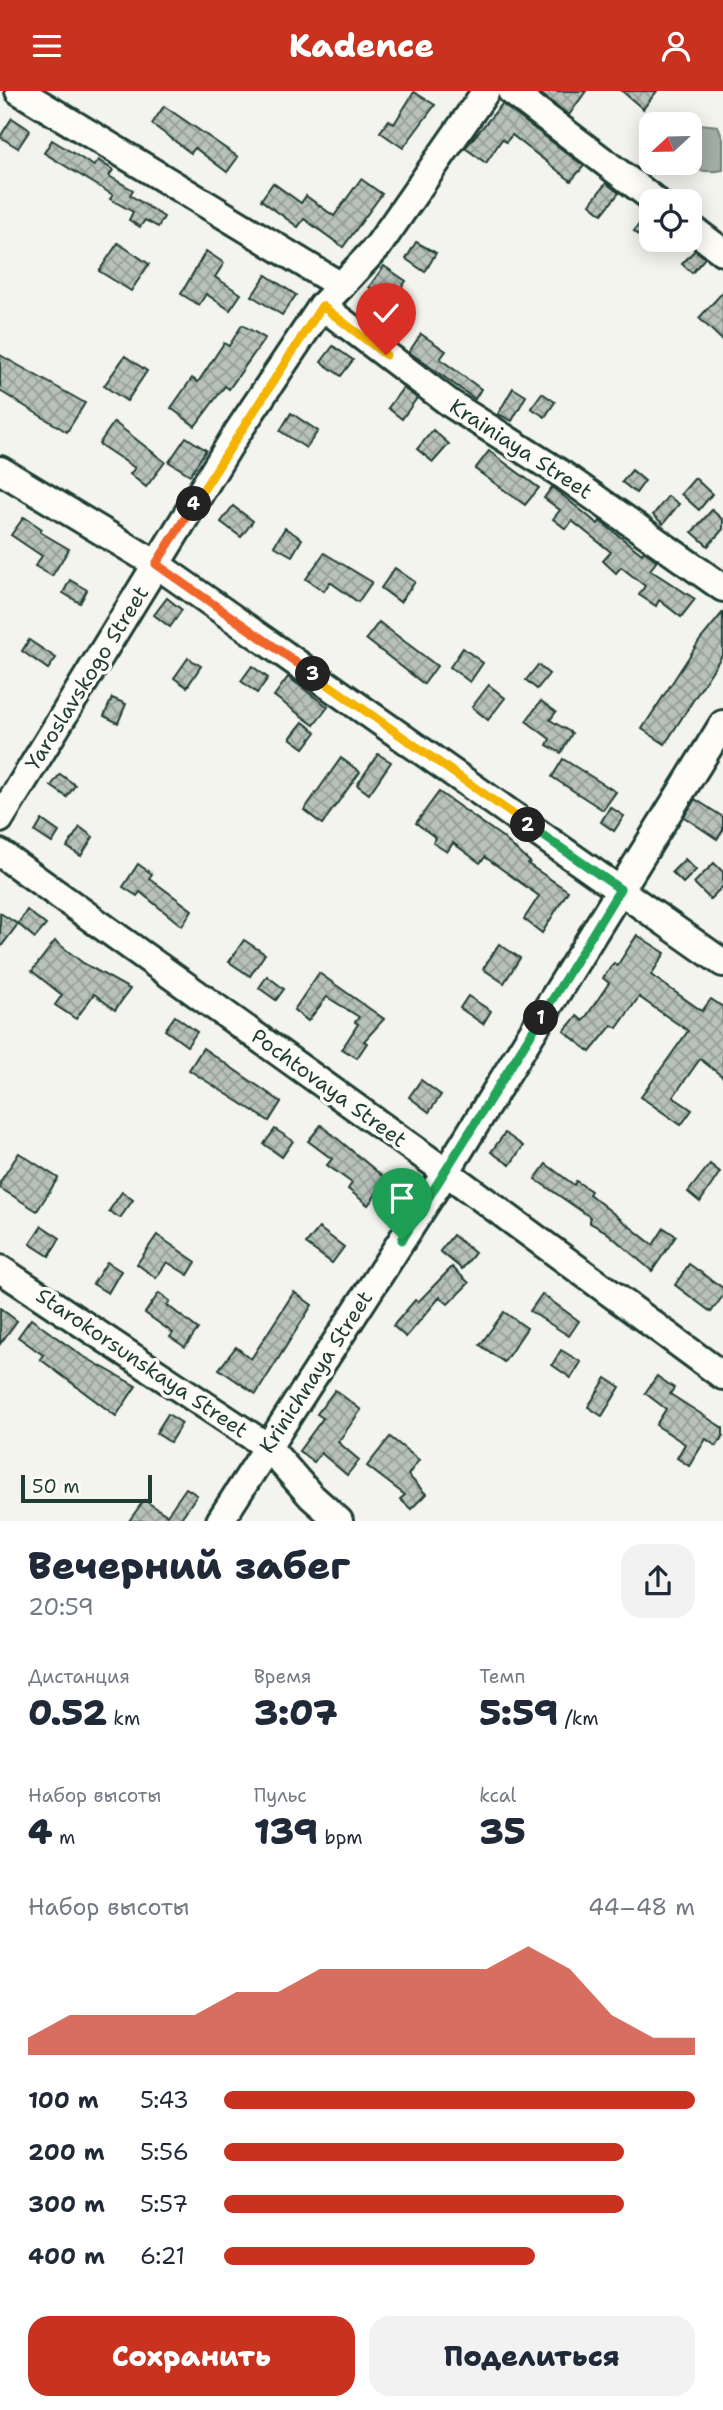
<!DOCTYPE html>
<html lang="ru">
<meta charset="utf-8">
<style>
:root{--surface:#fff;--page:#f2f2f3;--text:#1f2937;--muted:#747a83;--accent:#c8321e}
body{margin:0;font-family:"Shantell Sans",sans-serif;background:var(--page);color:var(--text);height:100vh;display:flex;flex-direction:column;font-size:26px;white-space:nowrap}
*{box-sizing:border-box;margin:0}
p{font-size:23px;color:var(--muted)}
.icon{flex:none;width:38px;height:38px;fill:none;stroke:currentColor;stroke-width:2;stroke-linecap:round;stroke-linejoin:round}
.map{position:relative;height:1430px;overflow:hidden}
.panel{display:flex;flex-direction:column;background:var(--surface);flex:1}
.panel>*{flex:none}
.needle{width:46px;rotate:248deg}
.tools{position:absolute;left:639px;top:21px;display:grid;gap:14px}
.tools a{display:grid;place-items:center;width:63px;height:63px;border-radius:14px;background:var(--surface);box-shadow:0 4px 18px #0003;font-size:35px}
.scale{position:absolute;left:21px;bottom:18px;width:131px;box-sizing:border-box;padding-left:7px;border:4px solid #1f3d34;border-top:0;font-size:19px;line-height:24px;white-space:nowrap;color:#1f3d34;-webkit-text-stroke:5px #fdfcf7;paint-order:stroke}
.pin{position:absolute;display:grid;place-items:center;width:60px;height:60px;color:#fff;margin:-72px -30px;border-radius:50% 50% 50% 0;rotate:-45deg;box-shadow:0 0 7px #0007}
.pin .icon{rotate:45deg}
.km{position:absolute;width:35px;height:35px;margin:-18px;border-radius:50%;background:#222;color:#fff;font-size:19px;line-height:35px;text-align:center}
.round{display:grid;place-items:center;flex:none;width:74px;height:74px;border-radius:21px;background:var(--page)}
.headline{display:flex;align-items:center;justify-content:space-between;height:119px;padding:0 28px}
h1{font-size:38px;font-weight:800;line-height:52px}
.figures{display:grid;grid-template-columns:repeat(3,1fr);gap:10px;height:119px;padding:7px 28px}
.figures div{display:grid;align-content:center}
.figures b{font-size:35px;font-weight:800}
.figures small{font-size:19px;font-weight:400}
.figures p{font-size:19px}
.chart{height:196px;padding:14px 28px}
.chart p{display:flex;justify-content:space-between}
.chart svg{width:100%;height:126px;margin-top:7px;fill:var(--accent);opacity:.7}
.primary-button{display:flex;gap:14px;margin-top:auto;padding:14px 28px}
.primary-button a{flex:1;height:80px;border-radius:21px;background:var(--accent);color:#fff;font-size:28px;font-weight:800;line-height:80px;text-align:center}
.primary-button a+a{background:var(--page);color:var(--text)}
ul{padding:0 28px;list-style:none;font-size:23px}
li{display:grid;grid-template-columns:112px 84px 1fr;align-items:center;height:52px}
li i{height:18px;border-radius:9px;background:var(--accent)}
header{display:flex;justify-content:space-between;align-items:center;height:91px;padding:0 28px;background:var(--accent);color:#fff;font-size:32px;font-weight:800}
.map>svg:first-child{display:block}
.water{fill:#a3aea7;stroke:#6e8179;stroke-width:2}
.building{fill:url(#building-cross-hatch);stroke:#1f3d34;stroke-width:2}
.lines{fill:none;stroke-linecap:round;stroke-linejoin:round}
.minor-casing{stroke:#1f3d34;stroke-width:32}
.minor{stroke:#fdfcf7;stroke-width:26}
.split-1-casing{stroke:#fff;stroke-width:14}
.split-2-casing{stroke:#fff;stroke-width:14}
.split-3-casing{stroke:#fff;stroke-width:14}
.split-4-casing{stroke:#fff;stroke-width:14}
.split-5-casing{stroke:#fff;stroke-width:14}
.split-1{stroke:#22a559;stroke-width:9}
.split-2{stroke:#22a559;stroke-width:9}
.split-3{stroke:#f5b400;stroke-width:9}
.split-4{stroke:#f0652b;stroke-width:9}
.split-5{stroke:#f5b400;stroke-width:9}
.labels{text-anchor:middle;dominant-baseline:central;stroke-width:7;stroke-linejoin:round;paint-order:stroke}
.street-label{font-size:21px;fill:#1f3d34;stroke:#fdfcf7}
</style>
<header><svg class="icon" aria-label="menu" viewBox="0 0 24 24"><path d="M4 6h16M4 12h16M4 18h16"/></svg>Kadence<svg class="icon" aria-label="person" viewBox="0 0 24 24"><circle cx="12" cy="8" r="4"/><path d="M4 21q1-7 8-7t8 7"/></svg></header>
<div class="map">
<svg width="723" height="1430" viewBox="0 0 723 1430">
<defs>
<pattern id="building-cross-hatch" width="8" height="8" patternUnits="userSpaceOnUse" patternTransform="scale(1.75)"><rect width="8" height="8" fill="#b9c1bb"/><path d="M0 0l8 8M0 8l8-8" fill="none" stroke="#969e99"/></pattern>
</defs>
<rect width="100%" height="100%" fill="#f4f4ef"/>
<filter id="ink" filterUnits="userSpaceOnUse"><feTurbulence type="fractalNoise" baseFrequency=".0143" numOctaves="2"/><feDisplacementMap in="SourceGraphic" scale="14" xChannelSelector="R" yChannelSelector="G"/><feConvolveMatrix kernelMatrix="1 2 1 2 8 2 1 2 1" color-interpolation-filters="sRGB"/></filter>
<g filter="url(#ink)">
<path class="water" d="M700,33L718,35L723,48V79C709,82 690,79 677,72H690V39Z"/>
<g class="building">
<polygon points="537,0 586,0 569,24"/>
<polygon points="622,0 657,0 643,18"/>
<polygon points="414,1 435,14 403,57 380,41 389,29 394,33"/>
<polygon points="502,13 584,75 571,90 512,44 506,51 502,48 486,72 465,57"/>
<polygon points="164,15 238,66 227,81 195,57 191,62 152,33"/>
<polygon points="12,27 30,39 18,57 0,46"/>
<polygon points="52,49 94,75 98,69 113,79 109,85 133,99 130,104 164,126 158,136 145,129 140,136 129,129 133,121 110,108 113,104 44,62"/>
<polygon points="361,88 382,103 343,156 304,128 298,136 261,109 273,92 301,112 306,105 334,125"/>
<polygon points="606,92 619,102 602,123 590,113"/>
<polygon points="647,123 651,124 651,142 645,149 634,140"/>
<polygon points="416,151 436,162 425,181 406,168"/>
<polygon points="118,152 149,173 131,200 99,180"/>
<polygon points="695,159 705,167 692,182 682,173"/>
<polygon points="206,160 224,172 215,186 241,203 230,219 206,203 199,214 181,203"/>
<polygon points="384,175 406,190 391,211 369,196"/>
<polygon points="266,184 296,204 282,224 252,205"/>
<polygon points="723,201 723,250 699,227"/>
<polygon points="242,234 265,247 229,298 225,295 195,335 171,317 192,287 198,291 224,252 229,255"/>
<polygon points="421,243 446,260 440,268 481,298 475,308 409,261"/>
<polygon points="333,255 353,269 341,285 321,271"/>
<polygon points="0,264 85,312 67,341 0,300"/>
<polygon points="125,265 147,280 127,310 104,295"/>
<polygon points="403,297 417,307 402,328 388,317"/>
<polygon points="513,297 526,305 512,330 498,323"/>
<polygon points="542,302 555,311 545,326 531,317"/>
<polygon points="291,322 318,340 306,357 280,340"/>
<polygon points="114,331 165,371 146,396 130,383 135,377 99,353"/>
<polygon points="433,339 449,353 433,371 417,358"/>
<polygon points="186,346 206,359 190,384 169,371"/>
<polygon points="489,360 539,397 525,414 475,378"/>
<polygon points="632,379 645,390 636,402 622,391"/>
<polygon points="695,387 712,403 699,419 681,403"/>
<polygon points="552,396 598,433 600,430 642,463 644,460 657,470 650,479 695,508 681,526 659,509 656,515 639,504 645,495 621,476 616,482 603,470 611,461 572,430 566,438 553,428 560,419 544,407"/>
<polygon points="668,405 679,413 663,433 653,424"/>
<polygon points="233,415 253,430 241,446 221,431"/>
<polygon points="712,419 723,429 723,438 708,455 692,441"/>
<polygon points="24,426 42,438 40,441 69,458 52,485 35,475 42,465 11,444"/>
<polygon points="285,437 302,448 292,465 274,455"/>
<polygon points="324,462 372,491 358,511 330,491 324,500 306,488"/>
<polygon points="395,477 415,491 400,511 381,497"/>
<polygon points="70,489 87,499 80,512 63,502"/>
<polygon points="167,507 182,519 170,536 154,524"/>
<polygon points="723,521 723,563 665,653 642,638 700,549"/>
<polygon points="379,531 437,575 424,593 366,548"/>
<polygon points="29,549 56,567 48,578 22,560"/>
<polygon points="463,557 483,572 470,591 450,576"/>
<polygon points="188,567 201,575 187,596 174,587"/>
<polygon points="538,574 549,583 537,598 526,589"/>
<polygon points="252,575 268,587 257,602 241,590"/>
<polygon points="288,586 328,616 314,634 274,605"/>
<polygon points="489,594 505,607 488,629 472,616"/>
<polygon points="112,607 126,613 118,632 104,625"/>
<polygon points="541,610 556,621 550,629 572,642 561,662 547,654 550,648 526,630"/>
<polygon points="303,631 316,641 304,657 290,647"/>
<polygon points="378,663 391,671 369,703 357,694"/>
<polygon points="341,667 360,681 322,733 304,719"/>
<polygon points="563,668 616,701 603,719 552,686"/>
<polygon points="60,683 75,694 67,706 51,695"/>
<polygon points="439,701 501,745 530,771 528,773 568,800 542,842 524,828 539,805 485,766 480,772 453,752 447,761 433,752 436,747 416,732"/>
<polygon points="695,708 723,726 723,739 717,748 684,726"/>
<polygon points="610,716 624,725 614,740 601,731"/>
<polygon points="42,729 59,741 52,752 35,741"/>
<polygon points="80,736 93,746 81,765 67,756"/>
<polygon points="685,768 696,779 683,792 672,781"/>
<polygon points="714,772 723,781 723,795 710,808 694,792"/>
<polygon points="138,773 152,783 149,787 192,819 182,835 140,801 137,805 123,796"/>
<polygon points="27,819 46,834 35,847 18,833 0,857 0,822 18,833"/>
<polygon points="637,844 665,862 651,884 702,920 711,908 723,916 723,986 700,968 673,1006 692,1019 681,1034 641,1006 688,940 639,906 617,937 612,934 590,961 564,940 577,925 583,930 609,892 603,887 614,872 617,875"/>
<polygon points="244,849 265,863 250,885 229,871"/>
<polygon points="55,850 83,872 130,898 115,919 94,903 76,928 55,914 62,904 32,880"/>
<polygon points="499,853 520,867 504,892 483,878"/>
<polygon points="319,882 384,928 364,950 367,952 357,967 342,958 358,933 355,931 359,926 327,906 308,930 294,919"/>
<polygon points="267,885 284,898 276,909 259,897"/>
<polygon points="468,905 491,920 483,933 460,917"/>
<polygon points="175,925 197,941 187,955 165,939"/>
<polygon points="203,957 281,1011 269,1030 189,979"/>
<polygon points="421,989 441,1004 429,1021 409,1006"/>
<polygon points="321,1034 387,1089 368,1114 348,1098 352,1092 327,1074 332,1068 308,1050"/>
<polygon points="275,1038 293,1050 282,1066 264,1053"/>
<polygon points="505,1042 523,1055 510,1074 491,1061"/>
<polygon points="19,1062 58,1087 37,1120 0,1097 0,1091"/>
<polygon points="546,1073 574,1094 576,1090 591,1100 589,1103 653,1154 664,1137 676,1145 652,1180 605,1140 590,1132 590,1126 535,1088"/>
<polygon points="710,1073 720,1081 700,1111 688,1101"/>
<polygon points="122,1101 133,1109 120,1127 109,1120"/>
<polygon points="42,1135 60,1147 49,1165 30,1153"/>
<polygon points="319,1137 344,1156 332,1172 306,1153"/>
<polygon points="157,1144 196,1171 188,1184 167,1171 156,1187 137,1173"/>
<polygon points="453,1144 475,1162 462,1178 440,1160"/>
<polygon points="107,1171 121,1180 108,1202 93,1193"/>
<polygon points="689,1173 723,1197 723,1205 711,1221 675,1194"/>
<polygon points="452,1176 469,1192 448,1213 440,1206 406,1246 393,1235 415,1209 418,1211"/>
<polygon points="294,1201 312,1214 256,1303 219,1278 236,1256 251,1268"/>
<polygon points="159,1202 170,1210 167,1214 198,1238 185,1256 170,1246 173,1242 145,1222"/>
<polygon points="542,1203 579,1230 569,1245 530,1220"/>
<polygon points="0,1217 17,1230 0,1253"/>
<polygon points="504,1221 527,1237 504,1271 480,1254"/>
<polygon points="31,1228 81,1264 136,1295 116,1325 40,1268 43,1264 18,1246"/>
<polygon points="561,1259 581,1271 571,1287 552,1274"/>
<polygon points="657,1285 674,1297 670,1303 723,1337 723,1345 716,1355 706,1348 689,1375 677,1367 685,1353 656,1334 666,1318 645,1302"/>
<polygon points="606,1287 620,1296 602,1325 588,1316"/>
<polygon points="335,1299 361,1319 338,1351 359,1369 347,1384 321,1362 314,1371 299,1360 323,1327 317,1323"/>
<polygon points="168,1323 182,1332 170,1351 156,1342"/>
<polygon points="390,1346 419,1369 408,1384 426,1403 411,1418 400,1408 405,1404 367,1375"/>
<polygon points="186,1397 197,1404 179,1430 129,1430 144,1409 167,1424"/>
</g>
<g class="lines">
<defs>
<g id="minor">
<polyline points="19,0 341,195"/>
<polyline points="511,0 656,110"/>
<polyline points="690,136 723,161"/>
<polyline points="322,215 451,313 563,384 723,497"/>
<polyline points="0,379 156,473 723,872"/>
<polyline points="0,728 237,342 322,215 378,155 486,0"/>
<polyline points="0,762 446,1081 723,1285"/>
<polyline points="0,1178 268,1356 311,1405 339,1430"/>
<polyline points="220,1430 446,1081 723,633"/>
</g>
</defs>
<use href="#minor" class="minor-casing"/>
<use href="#minor" class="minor"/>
</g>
</g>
<g class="lines" filter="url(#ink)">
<defs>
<polyline id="split-1" points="402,1149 541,927"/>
<polyline id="split-2" points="528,734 620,798 541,927"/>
<polyline id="split-3" points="313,583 528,734"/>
<polyline id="split-4" points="194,413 156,473 313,583"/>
<polyline id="split-5" points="194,413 322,215 386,264"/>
</defs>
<use href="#split-1" class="split-1-casing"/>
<use href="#split-2" class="split-2-casing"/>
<use href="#split-3" class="split-3-casing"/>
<use href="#split-4" class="split-4-casing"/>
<use href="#split-5" class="split-5-casing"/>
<use href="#split-1" class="split-1"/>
<use href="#split-2" class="split-2"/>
<use href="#split-3" class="split-3"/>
<use href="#split-4" class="split-4"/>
<use href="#split-5" class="split-5"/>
</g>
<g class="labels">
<g class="street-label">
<text transform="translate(521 358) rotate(33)">Krainiaya Street</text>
<text transform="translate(87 587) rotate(-58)">Yaroslavskogo Street</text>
<text transform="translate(329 997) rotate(36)">Pochtovaya Street</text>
<text transform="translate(142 1272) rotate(34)">Starokorsunskaya Street</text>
<text transform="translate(316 1281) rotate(-57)">Krinichnaya Street</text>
</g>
</g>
</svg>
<div class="tools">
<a><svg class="needle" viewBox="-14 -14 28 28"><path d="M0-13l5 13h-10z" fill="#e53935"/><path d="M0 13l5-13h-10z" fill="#747a83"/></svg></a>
<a><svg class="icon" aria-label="locate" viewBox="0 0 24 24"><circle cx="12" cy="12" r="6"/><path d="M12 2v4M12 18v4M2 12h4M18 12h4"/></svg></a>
</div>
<div class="scale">50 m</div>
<div class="pin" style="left:402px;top:1149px;background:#1e9e55"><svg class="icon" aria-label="arrive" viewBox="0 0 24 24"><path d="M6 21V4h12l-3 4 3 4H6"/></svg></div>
<div class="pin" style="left:386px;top:264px;background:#d93025"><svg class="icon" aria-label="check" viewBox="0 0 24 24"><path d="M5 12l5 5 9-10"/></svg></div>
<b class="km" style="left:541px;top:927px">1</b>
<b class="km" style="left:528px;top:734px">2</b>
<b class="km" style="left:313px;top:583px">3</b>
<b class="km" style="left:194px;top:413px">4</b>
</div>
<section class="panel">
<div class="headline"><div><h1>Вечерний забег</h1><p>20:59</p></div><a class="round"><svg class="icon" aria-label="share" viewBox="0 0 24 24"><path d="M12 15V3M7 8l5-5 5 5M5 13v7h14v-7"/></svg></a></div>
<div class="figures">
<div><p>Дистанция</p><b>0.52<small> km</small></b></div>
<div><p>Время</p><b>3:07</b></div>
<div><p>Темп</p><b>5:59<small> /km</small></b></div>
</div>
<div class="figures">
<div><p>Набор высоты</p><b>4<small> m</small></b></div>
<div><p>Пульс</p><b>139<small> bpm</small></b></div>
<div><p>kcal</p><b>35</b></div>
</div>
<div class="chart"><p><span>Набор высоты</span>44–48 m</p>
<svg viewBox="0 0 160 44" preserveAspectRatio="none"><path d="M0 44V38L10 30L20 30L30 30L40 30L50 22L60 22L70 14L80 14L90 14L100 14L110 14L120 6L130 14L140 30L150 38L160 38V44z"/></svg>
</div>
<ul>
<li><b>100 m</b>5:43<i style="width:100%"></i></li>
<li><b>200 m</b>5:56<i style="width:85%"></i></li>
<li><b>300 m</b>5:57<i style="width:85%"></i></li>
<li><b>400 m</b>6:21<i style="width:66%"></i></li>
</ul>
<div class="primary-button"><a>Сохранить</a><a>Поделиться</a></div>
</section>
